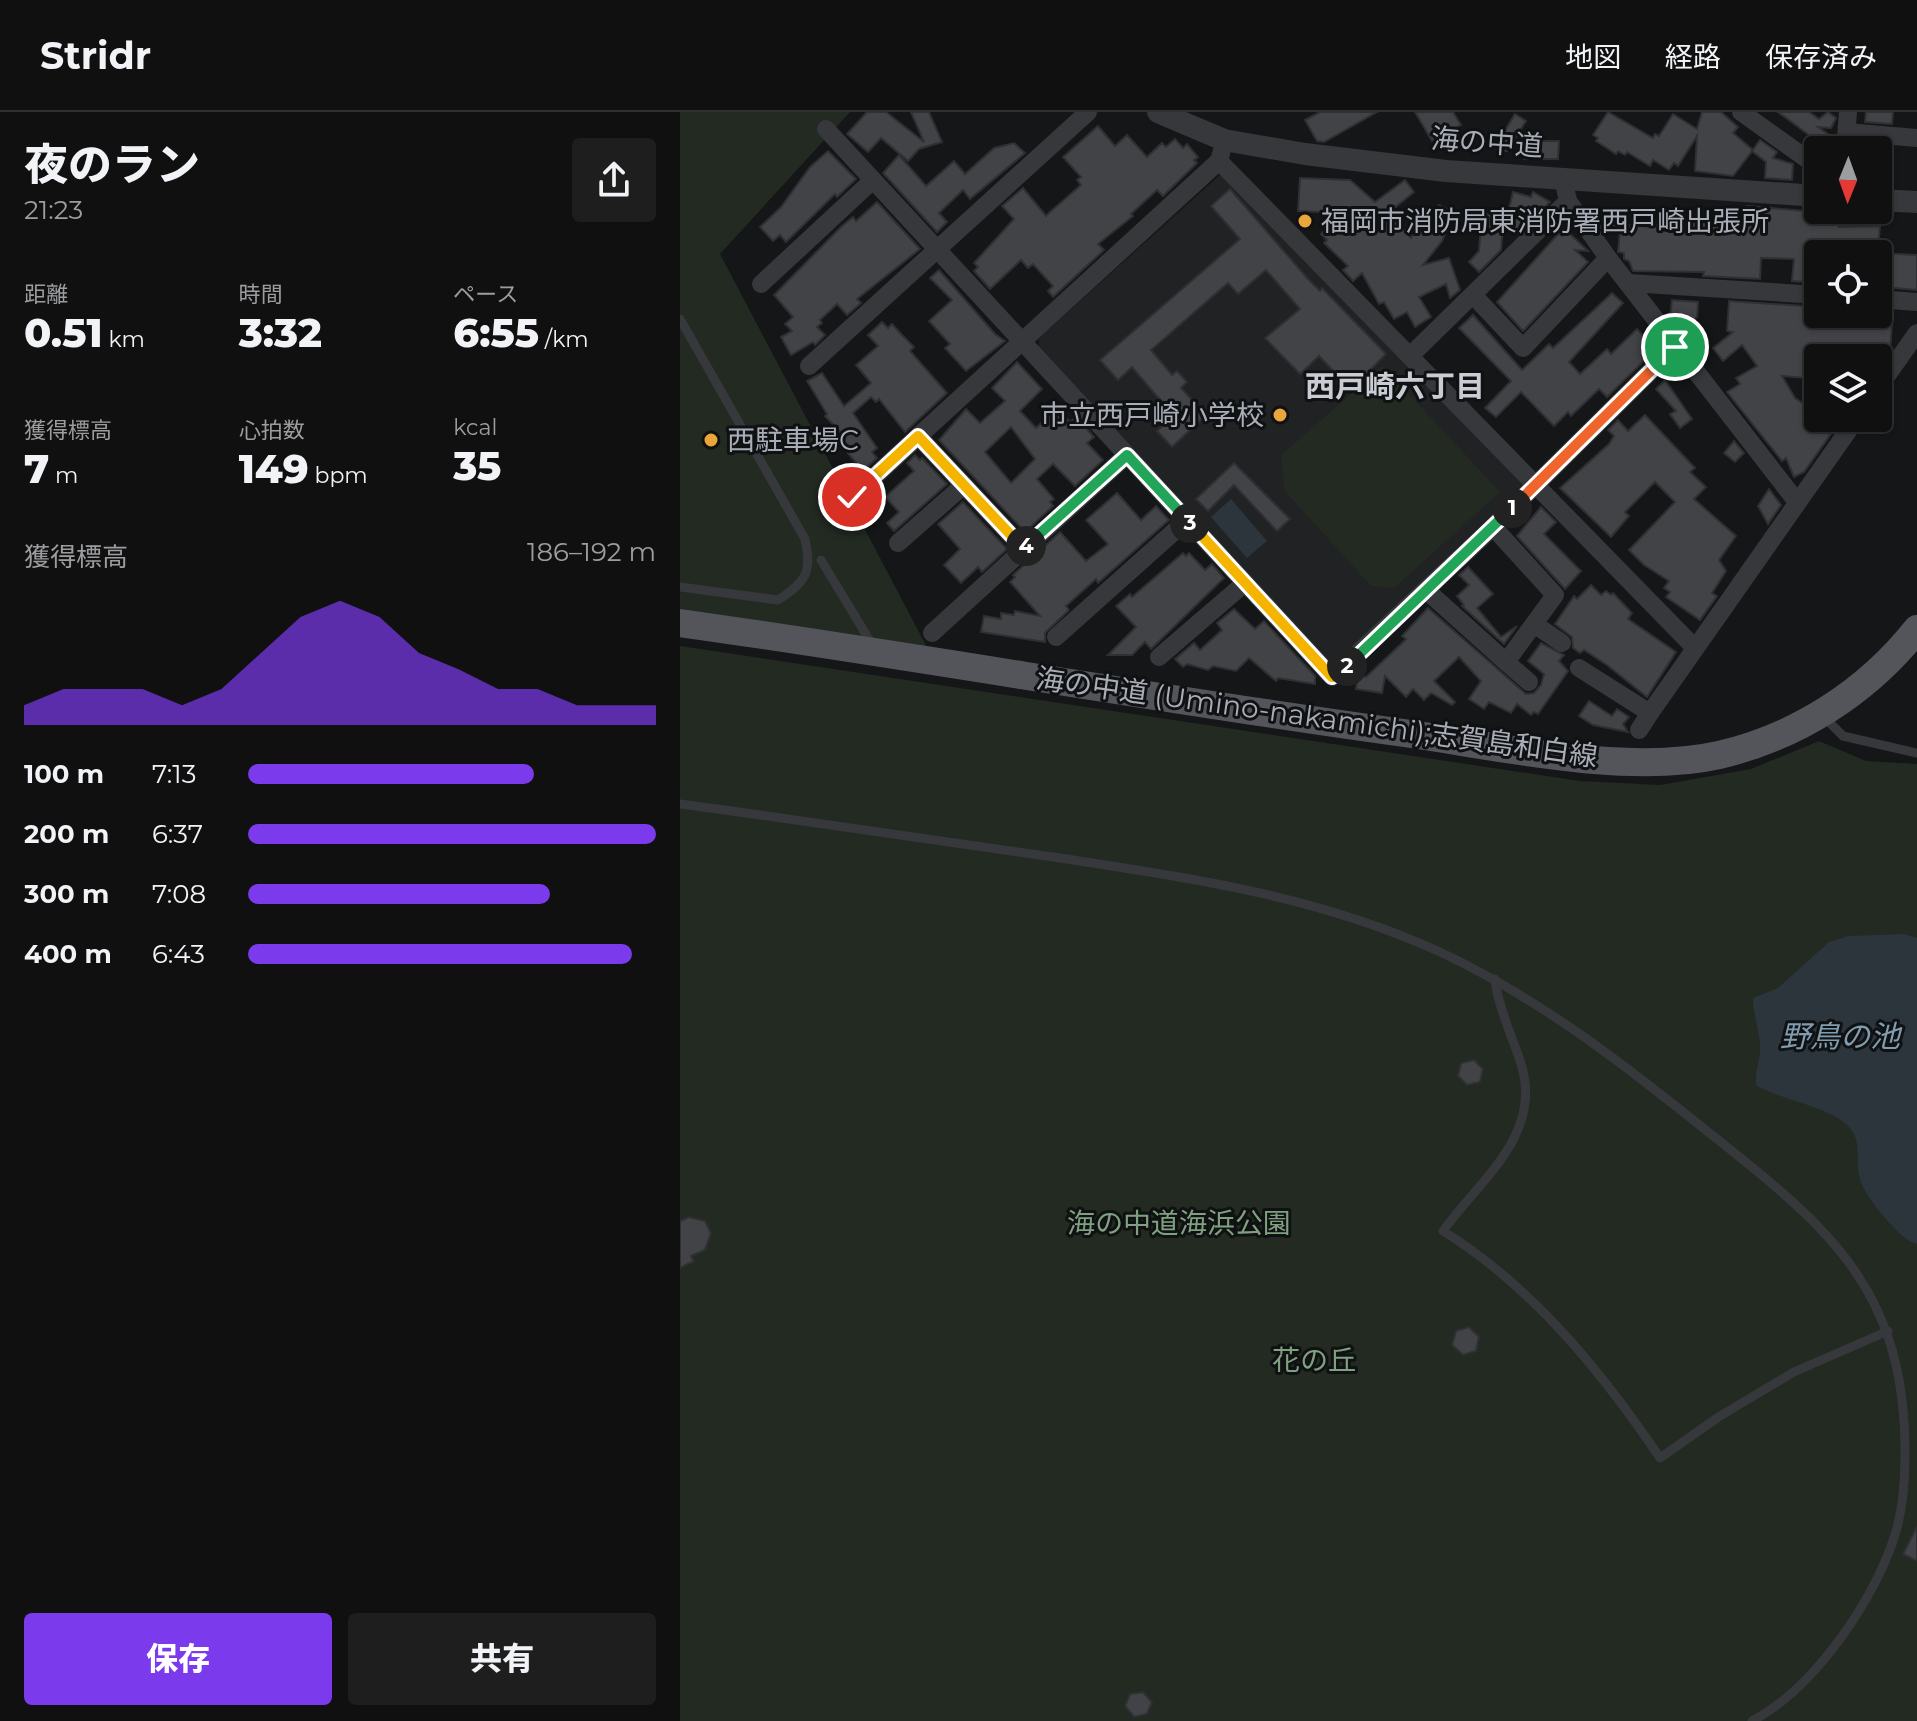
<!DOCTYPE html>
<html lang="ja">
<meta charset="utf-8">
<style>
:root{--surface:#101011;--page:#1e1e1f;--text:#f1f3f6;--muted:#9c9d9f;--line:#303031;--accent:#7c3aed}
body{margin:0;font-family:Montserrat,"Noto Sans JP",sans-serif;background:var(--page);color:var(--text);height:100vh;display:flex;flex-direction:column;font-size:30px;white-space:nowrap}
*{box-sizing:border-box;margin:0}
p{font-size:26px;color:var(--muted)}
.icon{flex:none;width:44px;height:44px;fill:none;stroke:currentColor;stroke-width:2;stroke-linecap:round;stroke-linejoin:round}
.map{position:relative;flex:1;overflow:hidden}
.details{display:flex;flex-direction:column;background:var(--surface);width:680px}
.details>*{flex:none}
.needle{width:52px;rotate:181deg}
.controls{position:absolute;left:1124px;top:24px;display:grid;gap:16px}
.controls a{display:grid;place-items:center;width:88px;height:88px;border-radius:8px;background:var(--surface);box-shadow:0 2px 6px #0004,0 0 0 2px var(--line);font-size:40px}
.pin{position:absolute;display:grid;place-items:center;width:68px;height:68px;color:#fff;margin:-34px;border:4px solid #fff;border-radius:50%;box-shadow:0 2px 8px #0007}
.km{position:absolute;width:40px;height:40px;margin:-20px;border-radius:50%;background:#222;color:#fff;font-size:22px;line-height:40px;text-align:center}
.round{display:grid;place-items:center;flex:none;width:84px;height:84px;border-radius:8px;background:var(--page)}
.head{display:flex;align-items:center;justify-content:space-between;height:136px;padding:0 24px}
h1{font-size:44px;font-weight:800;line-height:60px}
.figures{display:grid;grid-template-columns:repeat(3,1fr);gap:12px;height:136px;padding:8px 24px}
.figures div{display:grid;align-content:center}
.figures b{font-size:40px;font-weight:800}
.figures small{font-size:22px;font-weight:400}
.figures p{font-size:22px}
.chart{height:224px;padding:16px 24px}
.chart p{display:flex;justify-content:space-between}
.chart svg{width:100%;height:144px;margin-top:8px;fill:var(--accent);opacity:.7}
.cta{display:flex;gap:16px;margin-top:auto;padding:16px 24px}
.cta a{flex:1;height:92px;border-radius:8px;background:var(--accent);color:#fff;font-size:32px;font-weight:800;line-height:92px;text-align:center}
.cta a+a{background:var(--page);color:var(--text)}
ul{padding:0 24px;list-style:none;font-size:26px}
li{display:grid;grid-template-columns:128px 96px 1fr;align-items:center;height:60px}
li i{height:20px;border-radius:10px;background:var(--accent)}
header{display:flex;align-items:center;gap:48px;box-sizing:border-box;height:112px;padding:0 40px;background:var(--surface);border-bottom:2px solid var(--line)}
header strong{font-size:38px}
nav{display:flex;gap:44px;margin-inline-start:auto;font-size:28px}
main{display:flex;flex:1;min-height:0}
.map>svg:first-child{display:block}
.built{fill:#212224}
.green{fill:#222a22}
.water{fill:#2c353b}
.building{fill:#424347;stroke:#303033;stroke-width:2;fill-rule:evenodd}
.lines{fill:none;stroke-linecap:round;stroke-linejoin:round}
.service{stroke:#37383c;stroke-width:9}
.minor{stroke:#37383c;stroke-width:18}
.tertiary{stroke:#37383c;stroke-width:22}
.primary{stroke:#53555b;stroke-width:28}
.split-1-casing{stroke:#fff;stroke-width:16}
.split-2-casing{stroke:#fff;stroke-width:16}
.split-3-casing{stroke:#fff;stroke-width:16}
.split-4-casing{stroke:#fff;stroke-width:16}
.split-5-casing{stroke:#fff;stroke-width:16}
.split-1{stroke:#f0652b;stroke-width:10}
.split-2{stroke:#22a559;stroke-width:10}
.split-3{stroke:#f5b400;stroke-width:10}
.split-4{stroke:#22a559;stroke-width:10}
.split-5{stroke:#f5b400;stroke-width:10}
.poi-dot{fill:#eaa53b;stroke:#101112;stroke-width:3}
.labels{text-anchor:middle;dominant-baseline:central;stroke-width:6;stroke-linejoin:round;paint-order:stroke}
.street-label{font-size:28px;fill:#a8adb7;stroke:#101112}
.poi-label{font-size:28px;fill:#a8adb7;stroke:#101112;text-anchor:start}
.park-label{font-size:28px;fill:#80a180;stroke:#101112}
.neighbourhood-label{font-size:30px;font-weight:bold;fill:#c9ccd3;stroke:#101112}
.water-label{font-size:30px;font-style:italic;fill:#809db0;stroke:#101112}
</style>
<header>
<strong>Stridr</strong>
<nav><a>地図</a><a>経路</a><a>保存済み</a></nav>
</header>
<main>
<section class="details">
<div class="head"><div><h1>夜のラン</h1><p>21:23</p></div><a class="round"><svg class="icon" aria-label="share" viewBox="0 0 24 24"><path d="M12 15V3M7 8l5-5 5 5M5 13v7h14v-7"/></svg></a></div>
<div class="figures">
<div><p>距離</p><b>0.51<small> km</small></b></div>
<div><p>時間</p><b>3:32</b></div>
<div><p>ペース</p><b>6:55<small> /km</small></b></div>
</div>
<div class="figures">
<div><p>獲得標高</p><b>7<small> m</small></b></div>
<div><p>心拍数</p><b>149<small> bpm</small></b></div>
<div><p>kcal</p><b>35</b></div>
</div>
<div class="chart"><p><span>獲得標高</span>186–192 m</p>
<svg viewBox="0 0 160 44" preserveAspectRatio="none"><path d="M0 44V38L10 33L20 33L30 33L40 38L50 33L60 22L70 11L80 6L90 11L100 22L110 27L120 33L130 33L140 38L150 38L160 38V44z"/></svg>
</div>
<ul>
<li><b>100 m</b>7:13<i style="width:70%"></i></li>
<li><b>200 m</b>6:37<i style="width:100%"></i></li>
<li><b>300 m</b>7:08<i style="width:74%"></i></li>
<li><b>400 m</b>6:43<i style="width:94%"></i></li>
</ul>
<div class="cta"><a>保存</a><a>共有</a></div>
</section>
<div class="map">
<svg width="1237" height="1609" viewBox="0 0 1237 1609">
<rect width="100%" height="100%" fill="#151617"/>
<polygon class="built" points="540,63 549,63 845,367 846,376 654,560 359,239 359,226"/>
<g class="green">
<polygon points="0,0 170,0 40,142 250,541 0,506"/>
<polygon points="703,254 820,380 714,476 691,474 604,378 601,343"/>
<polygon points="0,534 900,669 980,673 1071,657 1139,629 1186,649 1237,652 1237,1609 0,1609"/>
</g>
<g class="water">
<polygon points="551,387 587,429 567,446 531,405"/>
<path d="M1224,822L1237,826V1132C1222,1130 1186,1086 1181,1070C1175,1055 1181,1037 1174,1022C1162,996 1101,989 1076,973C1075,960 1079,952 1080,940C1081,922 1073,904 1073,886L1098,876L1149,830L1169,824Z"/>
</g>
<g class="building">
<polygon points="187,0 206,0 244,30 231,0 249,0 262,30 239,37 228,49 201,26 188,40 167,22"/>
<polygon points="640,0 697,0 644,30 637,29 625,8"/>
<polygon points="735,0 773,0 781,13 752,29"/>
<polygon points="928,0 973,26 975,22 979,24 993,2 1017,17 1022,0 1041,0 1058,15 1053,21 1073,38 1053,64 1015,59 1017,24 998,54 994,51 989,58 973,48 970,54 947,40 945,43 938,39 936,42 916,29 918,26 913,23"/>
<polygon points="1098,0 1129,0 1139,7 1148,0 1156,6 1151,16 1138,15 1154,26 1153,38 1137,38 1141,32"/>
<polygon points="1186,0 1213,0 1212,12 1185,10"/>
<polygon points="835,2 846,9 827,39 822,39 815,35"/>
<polygon points="418,14 435,34 447,23 467,45 482,31 486,35 495,27 503,36 507,32 518,45 514,48 517,51 483,84 477,78 451,102 453,104 418,132 424,138 373,185 368,179 373,174 353,152 348,156 341,148 310,177 294,159 298,155 294,151 334,107 322,94 343,76 366,104 370,100 401,73 397,68 401,65 383,45"/>
<polygon points="1080,28 1097,40 1093,46 1113,52 1112,68 1085,66 1086,50 1072,39"/>
<polygon points="844,29 879,29 878,47 844,47"/>
<polygon points="334,31 345,41 290,87 283,78 259,101 267,110 257,120 203,61 219,43 246,74 274,49 285,62 314,36"/>
<polygon points="148,39 176,67 157,85 155,82 106,130 100,123 93,129 80,115 101,95 130,55"/>
<polygon points="620,66 670,68 695,90 725,68 734,80 708,101 731,126 738,116 743,119 749,116 759,93 775,100 762,129 743,153 769,146 780,178 770,186 766,172 739,185 751,205 735,215 727,200 714,207 704,190 699,192 682,161 673,169 663,158 668,154 644,131 647,128 641,122 662,101 618,99"/>
<polygon points="550,77 628,167 640,179 642,176 706,242 671,277 639,244 620,262 585,226 620,197 586,158 558,182 548,171 471,238 492,263 497,259 507,270 501,276 526,303 492,335 477,319 494,304 452,255 438,268 420,248 560,127 531,94"/>
<polygon points="833,80 851,85 853,80 870,90 840,119 823,114 821,138 799,160 789,150 799,139 802,102 828,101"/>
<polygon points="197,90 240,137 177,187 181,191 167,203 157,192 140,208 142,211 137,215 145,223 135,233 133,230 111,243 101,225 112,219 105,212 113,205 94,183 162,114 173,105 176,109"/>
<polygon points="1067,94 1160,102 1159,115 1200,114 1198,137 1156,134 1155,142 1138,142 1138,171 1112,169 1114,147 1081,146 1080,167 1023,164 1024,160 953,159 949,149 944,147 944,141 938,140 940,119 921,116 923,97 943,98 946,113 972,115 972,111 1002,112 1003,109 1041,112 1041,119 1070,114"/>
<polygon points="887,119 908,139 895,138 908,150 843,219 817,190 879,121 882,124"/>
<polygon points="1198,141 1237,143 1237,178 1204,175 1204,166 1198,165"/>
<polygon points="259,158 315,222 325,229 286,259 265,236 270,232 249,209 272,188 250,166"/>
<polygon points="932,181 943,191 889,250 900,262 927,237 931,242 957,217 976,237 927,285 919,277 891,304 888,300 874,314 841,280 816,305 805,296 831,269 779,216 793,203 842,258 869,232 873,236"/>
<polygon points="992,188 1018,190 1017,205 1001,221 997,209 990,207"/>
<polygon points="1049,189 1138,195 1138,202 1143,204 1212,211 1210,239 1204,247 1138,246 1138,267 1102,264 1115,286 1138,301 1138,306 1150,306 1145,313 1153,319 1124,360 1114,365 1106,346 1102,349 1047,280 1060,272 1056,266 1077,254 1062,233 1043,249 1033,236 1053,220 1047,219"/>
<polygon points="202,210 208,216 212,212 222,223 234,235 230,239 267,281 225,320 199,287 196,290 191,285 173,301 197,336 192,340 197,346 183,359 166,339 159,325 163,323 145,304 147,302 127,269 142,261 164,294 191,271 176,253 198,234 188,223"/>
<path d="M337,250L362,277L340,299L356,316L377,296L390,310L396,305L414,325L407,331L423,348L395,374L373,352L357,367L374,387L370,390L373,394L345,420L259,328L286,297L300,311L325,289L312,276ZM331,315L355,347L331,371L305,340Z"/>
<polygon points="985,268 1012,307 1000,316 990,302 996,299 976,277"/>
<polygon points="965,303 1015,356 1010,360 1026,375 1014,387 1056,424 1039,448 1046,459 1032,481 1037,484 1020,508 986,485 990,480 984,476 989,469 964,453 949,438 995,390 975,370 945,400 949,404 931,425 880,376 929,332 934,324 928,318 938,308 948,319"/>
<polygon points="1054,329 1064,341 1055,350 1044,341"/>
<polygon points="235,343 240,348 242,346 267,372 214,419 207,411 219,400 205,385 234,359 227,351"/>
<polygon points="554,351 610,407 597,419 554,373 528,399 516,387"/>
<polygon points="1089,377 1101,393 1088,412 1078,394"/>
<polygon points="437,381 461,408 476,394 489,408 418,471 416,467 386,494 389,498 365,521 365,530 301,520 304,504 321,507 321,501 334,503 335,499 360,504 330,470 335,465 333,463 380,420 406,449 428,432 406,408"/>
<polygon points="283,390 327,437 302,460 298,455 281,471 264,453 280,437 258,412"/>
<polygon points="861,395 876,410 864,422 901,459 885,477 837,424"/>
<polygon points="503,441 506,444 509,441 525,458 532,452 544,466 471,537 465,530 452,543 428,543 456,515 436,494 450,482 452,485"/>
<polygon points="788,455 813,482 797,496 821,525 837,514 824,532 782,494 784,493 777,484 789,473 779,463"/>
<polygon points="911,473 921,483 926,479 931,483 933,481 952,501 948,507 996,540 967,585 927,553 904,538 900,541 893,536 892,525 875,512 894,484 897,487"/>
<polygon points="748,496 846,582 854,581 861,573 864,562 848,549 861,531 884,543 879,549 888,559 858,602 854,600 851,603 837,592 831,601 809,590 804,597 789,587 801,569 779,545 754,569 775,590 772,593 751,581 744,588 733,577 726,585 705,564 702,581 676,577 678,564 686,565 721,532 726,527 722,524"/>
<polygon points="554,497 575,517 584,509 635,564 635,572 598,566 596,569 569,546 556,559 533,554 528,558 507,552 503,555 495,547 514,531 520,538 542,518 537,511"/>
<polygon points="909,589 932,604 937,597 949,605 943,612 948,620 913,613 899,604"/>
<polygon points="794,948 803,957 800,970 787,973 778,964 781,951"/>
<polygon points="9,1105 25,1109 31,1121 25,1138 11,1144 14,1149 0,1156 0,1109"/>
<polygon points="789,1215 799,1225 796,1239 783,1243 772,1233 776,1219"/>
<polygon points="1237,1414 1237,1449 1223,1442"/>
<polygon points="463,1580 472,1590 467,1602 454,1605 445,1594 450,1582"/>
</g>
<g class="lines">
<g class="service">
<path d="M0,207L125,427C132,460 127,469 98,488L0,475"/>
<polyline points="141,448 193,534"/>
<polyline points="1144,605 1163,624 1237,641"/>
<path d="M0,692C127,709 254,727 380,746C510,766 639,784 760,840C861,887 946,954 1032,1023C1152,1118 1226,1180 1225,1344C1225,1368 1223,1393 1217,1416C1198,1484 1135,1576 1072,1609"/>
<path d="M815,867C816,889 835,932 842,955C862,1024 797,1071 763,1119C852,1174 922,1260 980,1346L1040,1304L1114,1260L1208,1219"/>
</g>
<g class="minor">
<polyline points="1061,0 1138,55"/>
<polyline points="146,17 652,565 813,415 995,235"/>
<polyline points="1167,20 1237,26"/>
<polyline points="1165,38 1168,0"/>
<polyline points="539,49 1015,536"/>
<polyline points="883,66 888,89 928,146 1117,390"/>
<polyline points="949,171 1138,183"/>
<polyline points="81,172 193,68"/>
<polyline points="794,184 843,236 928,146"/>
<polyline points="1198,187 1237,190"/>
<polyline points="731,243 888,89"/>
<polyline points="129,254 408,0"/>
<polyline points="1198,276 1237,221"/>
<polyline points="238,324 343,436"/>
<polyline points="172,385 539,49 542,38"/>
<polyline points="218,431 284,373"/>
<polyline points="746,478 826,550 875,483 813,415"/>
<polyline points="854,512 882,531"/>
<polyline points="252,521 447,343"/>
<polyline points="376,525 507,408"/>
<polyline points="479,545 565,471"/>
<polyline points="826,550 849,570"/>
<polyline points="899,556 970,601 1177,306"/>
<polyline points="959,618 970,601"/>
</g>
<g class="tertiary">
<polyline points="478,0 544,28 625,42 766,59 1138,84"/>
<polyline points="1198,88 1237,90"/>
</g>
<path class="primary" d="M0,511C242,545 482,588 724,621C817,634 947,664 1039,643C1117,625 1187,580 1237,517"/>
</g>
<g class="lines">
<defs>
<polyline id="split-1" points="832,396 995,235"/>
<polyline id="split-2" points="667,554 832,396"/>
<polyline id="split-3" points="510,411 652,565 667,554"/>
<polyline id="split-4" points="346,434 447,343 510,411"/>
<polyline id="split-5" points="172,385 238,324 343,436 346,434"/>
</defs>
<use href="#split-1" class="split-1-casing"/>
<use href="#split-2" class="split-2-casing"/>
<use href="#split-3" class="split-3-casing"/>
<use href="#split-4" class="split-4-casing"/>
<use href="#split-5" class="split-5-casing"/>
<use href="#split-1" class="split-1"/>
<use href="#split-2" class="split-2"/>
<use href="#split-3" class="split-3"/>
<use href="#split-4" class="split-4"/>
<use href="#split-5" class="split-5"/>
</g>
<g class="poi-dot">
<circle cx="625" cy="109" r="8"/>
<circle cx="600" cy="303" r="8"/>
<circle cx="31" cy="328" r="8"/>
</g>
<g class="labels">
<g class="street-label">
<text transform="translate(807 30) rotate(4)">海の中道</text>
<text transform="translate(637 605) rotate(8)">海の中道 (Umino-nakamichi);志賀島和白線</text>
</g>
<g class="poi-label">
<text x="641" y="109">福岡市消防局東消防署西戸崎出張所</text>
<text x="584" y="303" text-anchor="end">市立西戸崎小学校</text>
<text x="47" y="328">西駐車場C</text>
</g>
<g class="park-label">
<text x="499" y="1111">海の中道海浜公園</text>
<text x="634" y="1248">花の丘</text>
</g>
<g class="neighbourhood-label">
<text x="715" y="274">西戸崎六丁目</text>
</g>
<g class="water-label">
<text x="1160" y="924">野鳥の池</text>
</g>
</g>
</svg>
<div class="controls">
<a><svg class="needle" viewBox="-14 -14 28 28"><path d="M0-13l5 13h-10z" fill="#e53935"/><path d="M0 13l5-13h-10z" fill="#9c9d9f"/></svg></a>
<a><svg class="icon" aria-label="locate" viewBox="0 0 24 24"><circle cx="12" cy="12" r="6"/><path d="M12 2v4M12 18v4M2 12h4M18 12h4"/></svg></a>
<a><svg class="icon" aria-label="layers" viewBox="0 0 24 24"><path d="M12 4l9 5-9 5-9-5zM3 14l9 5 9-5"/></svg></a>
</div>
<div class="pin" style="left:995px;top:235px;background:#1e9e55"><svg class="icon" aria-label="arrive" viewBox="0 0 24 24"><path d="M6 21V4h12l-3 4 3 4H6"/></svg></div>
<div class="pin" style="left:172px;top:385px;background:#d93025"><svg class="icon" aria-label="check" viewBox="0 0 24 24"><path d="M5 12l5 5 9-10"/></svg></div>
<b class="km" style="left:832px;top:396px">1</b>
<b class="km" style="left:667px;top:554px">2</b>
<b class="km" style="left:510px;top:411px">3</b>
<b class="km" style="left:346px;top:434px">4</b>
</div>
</main>
